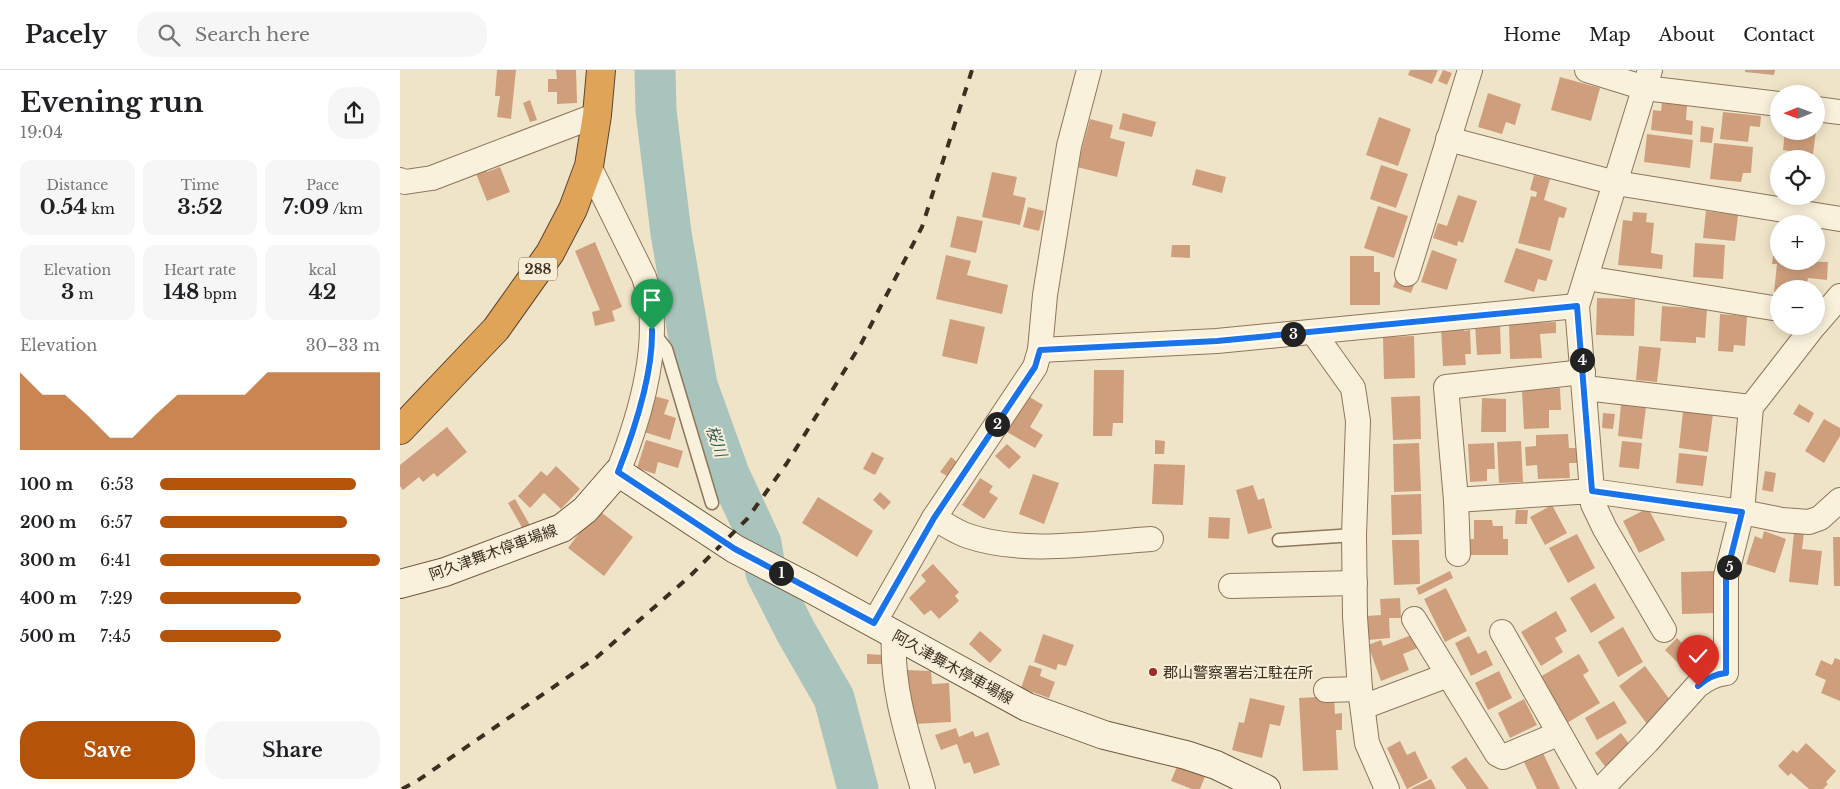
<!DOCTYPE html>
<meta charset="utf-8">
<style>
:root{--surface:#fff;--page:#f6f6f6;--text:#202124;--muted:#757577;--line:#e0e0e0;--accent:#b45309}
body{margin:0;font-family:"Libre Baskerville","Noto Sans JP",serif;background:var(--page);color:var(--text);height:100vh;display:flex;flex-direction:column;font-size:19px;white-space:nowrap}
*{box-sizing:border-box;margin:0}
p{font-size:16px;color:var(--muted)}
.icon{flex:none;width:28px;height:28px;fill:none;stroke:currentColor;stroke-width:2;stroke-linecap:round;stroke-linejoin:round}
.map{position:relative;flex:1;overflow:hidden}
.drawer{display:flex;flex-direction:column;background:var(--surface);width:400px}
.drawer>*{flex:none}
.needle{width:32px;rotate:269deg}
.tools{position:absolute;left:1370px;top:15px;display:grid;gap:10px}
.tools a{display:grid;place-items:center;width:55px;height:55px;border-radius:50%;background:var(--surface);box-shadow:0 2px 12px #0003;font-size:25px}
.pin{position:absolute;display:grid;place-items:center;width:42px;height:42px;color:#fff;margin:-51px -21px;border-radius:50% 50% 50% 0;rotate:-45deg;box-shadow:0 0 5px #0007}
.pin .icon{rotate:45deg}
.km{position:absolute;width:25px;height:25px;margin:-12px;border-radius:50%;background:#222;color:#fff;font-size:14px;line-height:25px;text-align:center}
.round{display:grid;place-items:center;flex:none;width:52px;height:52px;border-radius:20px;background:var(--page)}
.summary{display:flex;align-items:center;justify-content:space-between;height:85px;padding:0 20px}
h1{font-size:28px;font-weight:700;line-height:38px}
.figures{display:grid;grid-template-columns:repeat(3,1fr);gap:8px;height:85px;padding:5px 20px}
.figures div{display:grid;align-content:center;border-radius:12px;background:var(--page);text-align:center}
.figures b{font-size:21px;font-weight:700}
.figures small{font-size:14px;font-weight:400}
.figures p{font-size:14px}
.chart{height:140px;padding:10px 20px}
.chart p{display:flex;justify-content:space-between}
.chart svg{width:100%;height:90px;margin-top:5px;fill:var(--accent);opacity:.7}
.primary-button{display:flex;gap:10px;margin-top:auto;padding:10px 20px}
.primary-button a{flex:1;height:58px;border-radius:20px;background:var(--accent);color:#fff;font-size:20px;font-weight:700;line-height:58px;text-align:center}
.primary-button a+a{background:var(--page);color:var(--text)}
ul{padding:0 20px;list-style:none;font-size:16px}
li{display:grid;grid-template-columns:80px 60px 1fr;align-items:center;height:38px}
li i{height:12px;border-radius:6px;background:var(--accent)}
header{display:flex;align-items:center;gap:30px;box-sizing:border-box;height:70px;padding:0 25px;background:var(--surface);border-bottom:1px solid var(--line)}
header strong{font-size:24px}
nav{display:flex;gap:28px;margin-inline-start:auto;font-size:18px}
.search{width:350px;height:45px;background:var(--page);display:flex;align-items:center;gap:12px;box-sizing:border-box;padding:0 18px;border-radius:20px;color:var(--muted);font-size:19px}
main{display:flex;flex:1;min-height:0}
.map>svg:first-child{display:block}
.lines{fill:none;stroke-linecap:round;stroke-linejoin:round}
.river{stroke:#a9c4bc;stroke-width:41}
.building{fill:#cf9f7d}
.lane-casing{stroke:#8d765c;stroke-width:15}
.street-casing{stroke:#8d765c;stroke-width:26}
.secondary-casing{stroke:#6f573f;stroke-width:30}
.highway-casing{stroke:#5b4430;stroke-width:30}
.lane{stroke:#faf1dc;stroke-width:12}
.street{stroke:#faf1dc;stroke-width:24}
.secondary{stroke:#faf1dc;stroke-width:28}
.highway{stroke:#e0a458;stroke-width:28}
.rail{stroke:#3d2e20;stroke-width:4;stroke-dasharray:9 9;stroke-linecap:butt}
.route-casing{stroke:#fff;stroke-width:10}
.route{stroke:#1a73e8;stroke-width:6}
.poi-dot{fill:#9e2a2b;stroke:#f7eed8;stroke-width:2}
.labels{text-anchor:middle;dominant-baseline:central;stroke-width:4;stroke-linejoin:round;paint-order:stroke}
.shield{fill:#f7eed8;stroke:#756857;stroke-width:1}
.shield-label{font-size:14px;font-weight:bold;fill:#3d2e20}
.street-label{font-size:15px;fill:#3d2e20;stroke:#f7eed8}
.poi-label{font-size:15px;fill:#3d2e20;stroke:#f7eed8;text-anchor:start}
.water-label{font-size:16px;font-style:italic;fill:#2f5d5a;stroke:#f7eed8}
</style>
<header>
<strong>Pacely</strong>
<div class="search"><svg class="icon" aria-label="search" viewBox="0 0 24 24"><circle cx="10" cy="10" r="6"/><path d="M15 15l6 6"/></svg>Search here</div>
<nav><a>Home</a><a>Map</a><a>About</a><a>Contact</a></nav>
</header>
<main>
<section class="drawer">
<div class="summary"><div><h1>Evening run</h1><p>19:04</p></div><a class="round"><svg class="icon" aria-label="share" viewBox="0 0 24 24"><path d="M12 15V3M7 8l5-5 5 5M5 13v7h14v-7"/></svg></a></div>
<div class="figures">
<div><p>Distance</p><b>0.54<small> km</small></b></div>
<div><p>Time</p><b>3:52</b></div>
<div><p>Pace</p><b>7:09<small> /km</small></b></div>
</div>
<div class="figures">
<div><p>Elevation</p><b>3<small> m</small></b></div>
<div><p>Heart rate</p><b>148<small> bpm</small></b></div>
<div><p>kcal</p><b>42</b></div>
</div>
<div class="chart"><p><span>Elevation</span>30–33 m</p>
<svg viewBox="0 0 160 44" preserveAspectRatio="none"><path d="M0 44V6L10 17L20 17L30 27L40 38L50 38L60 27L70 17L80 17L90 17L100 17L110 6L120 6L130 6L140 6L150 6L160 6V44z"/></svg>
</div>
<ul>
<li><b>100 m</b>6:53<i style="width:89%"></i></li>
<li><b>200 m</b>6:57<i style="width:85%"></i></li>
<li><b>300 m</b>6:41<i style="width:100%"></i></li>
<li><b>400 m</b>7:29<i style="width:64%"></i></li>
<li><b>500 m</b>7:45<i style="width:55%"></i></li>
</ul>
<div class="primary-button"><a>Save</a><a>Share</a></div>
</section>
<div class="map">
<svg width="1440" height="719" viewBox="0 0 1440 719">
<rect width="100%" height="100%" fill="#f0e4c8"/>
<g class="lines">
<polyline class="river" points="255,0 256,41 271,163 297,315 329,404 361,473 366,503 396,562 434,628 458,719"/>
</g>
<g class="building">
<polygon points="97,0 116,0 111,49 97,47 100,26 95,26"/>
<polygon points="156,0 176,0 177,33 157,34 157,22 148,22 148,9 157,9"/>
<polygon points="1010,0 1038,0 1032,14 1008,5"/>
<polygon points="1043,0 1052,3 1047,15 1038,11"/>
<polygon points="1345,0 1375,0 1374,5 1345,2"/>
<polygon points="1160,7 1200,18 1191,51 1151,40"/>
<polygon points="1088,23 1121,34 1115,55 1106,52 1102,64 1078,57"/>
<polygon points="130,30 137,50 130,52 123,33"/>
<polygon points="1262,33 1287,35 1286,50 1293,51 1292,65 1251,60 1253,40 1261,41"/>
<polygon points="1323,42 1361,46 1360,57 1350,56 1348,72 1320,69"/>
<polygon points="723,43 756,52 752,67 719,59"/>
<polygon points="979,47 1011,59 998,96 966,85"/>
<polygon points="690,49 713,55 710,68 725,72 717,107 677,97"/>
<polygon points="1301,56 1314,58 1312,73 1300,72"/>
<polygon points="1385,61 1416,61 1413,84 1383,80"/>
<polygon points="1247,64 1293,70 1290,98 1244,92"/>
<polygon points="1314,73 1353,77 1351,103 1343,103 1341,112 1310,109"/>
<polygon points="1385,84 1413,87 1412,89 1384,89"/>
<polygon points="981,95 1008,104 996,138 970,129"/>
<polygon points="85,97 87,102 100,97 110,122 87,131 75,101"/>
<polygon points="796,99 826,107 822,123 792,115"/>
<polygon points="592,102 617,107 613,125 626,128 620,155 582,147"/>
<polygon points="1134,105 1150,109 1144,130 1167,138 1164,148 1159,147 1150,181 1118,173 1131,126 1136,127 1137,122 1130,120"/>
<polygon points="1058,125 1077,131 1063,173 1058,171 1057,176 1033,168 1038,153 1047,156"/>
<polygon points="978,136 1008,146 994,188 964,178"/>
<polygon points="628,137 644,141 639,161 623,157"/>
<polygon points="1306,141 1338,145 1335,171 1303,168"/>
<polygon points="1233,142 1247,143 1246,152 1254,153 1251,183 1263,185 1262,199 1218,195 1223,150 1232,151"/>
<polygon points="557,146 583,151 576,183 550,177"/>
<polygon points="195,172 222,237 212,241 215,251 195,256 192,242 200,240 175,181"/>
<polygon points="1295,173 1325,175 1323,209 1293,207"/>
<polygon points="772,175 790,175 790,188 771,187"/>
<polygon points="1116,178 1153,190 1146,211 1138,209 1134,222 1104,212"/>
<polygon points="1032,180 1057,189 1047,220 1021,212"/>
<polygon points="546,185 571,191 567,205 608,215 602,244 536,229"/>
<polygon points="950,186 974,186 974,202 980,202 980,235 950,235"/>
<polygon points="1373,186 1379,186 1379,191 1428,192 1427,210 1408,208 1406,219 1379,219 1379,223 1374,222 1377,194 1372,194"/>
<polygon points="998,203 1016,209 1011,223 993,217"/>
<polygon points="1197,228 1235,229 1234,266 1196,265"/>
<polygon points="1262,236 1307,239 1305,268 1296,267 1296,273 1260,271"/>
<polygon points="1320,244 1347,246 1345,276 1334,275 1333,282 1318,281"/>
<polygon points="550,249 585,257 577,294 542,286"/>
<polygon points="1156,252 1156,263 1140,264 1142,288 1110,289 1109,254"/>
<polygon points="1100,254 1101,284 1077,285 1075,255"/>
<polygon points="1064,258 1064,261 1070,260 1071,284 1065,284 1066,295 1043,296 1041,259"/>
<polygon points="1014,266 1015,308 984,309 983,267"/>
<polygon points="1239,276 1261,278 1257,312 1236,310"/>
<polygon points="694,300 724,300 723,353 713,353 712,366 693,366"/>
<polygon points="1160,318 1161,340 1149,340 1149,358 1124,359 1122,320"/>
<polygon points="254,326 269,330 264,344 276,348 270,370 244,362"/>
<polygon points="628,326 643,335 630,357 643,365 635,378 607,362"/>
<polygon points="1020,326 1021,369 993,370 991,327"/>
<polygon points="1082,328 1106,329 1106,362 1081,362"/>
<polygon points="1221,334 1246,337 1242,369 1218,366"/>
<polygon points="1399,334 1414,343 1409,353 1393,344"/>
<polygon points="1283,341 1313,344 1308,382 1279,378"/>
<polygon points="1203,343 1215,344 1213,359 1202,358"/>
<polygon points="1424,349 1440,358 1440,366 1424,393 1405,381"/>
<polygon points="47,357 67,382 37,407 34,403 23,412 19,407 3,420 0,416 0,395"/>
<polygon points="1168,364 1169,378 1177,378 1177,393 1169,393 1170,408 1138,409 1137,395 1126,396 1125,377 1136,376 1136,365"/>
<polygon points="246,370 283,381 278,398 258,392 255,404 237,398"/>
<polygon points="755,370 765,371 764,384 755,384"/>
<polygon points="1121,371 1123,412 1099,413 1097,372"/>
<polygon points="1222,371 1242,373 1239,399 1219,397"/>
<polygon points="1019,373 1021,421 994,422 993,374"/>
<polygon points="1094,373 1095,399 1087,399 1087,411 1070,412 1068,374"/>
<polygon points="607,374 621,387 609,399 595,386"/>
<polygon points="472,382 484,388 475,405 463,399"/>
<polygon points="1279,383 1307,386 1303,416 1276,413"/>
<polygon points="551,387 557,392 547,406 540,402"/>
<polygon points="754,394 785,395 783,435 752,434"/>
<polygon points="156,396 180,419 161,439 144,423 130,438 118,426 141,401 147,406"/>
<polygon points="1365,401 1376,403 1373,422 1362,420"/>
<polygon points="633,404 659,413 644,454 619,444"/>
<polygon points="580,408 593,416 589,422 598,428 584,449 562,435"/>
<polygon points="853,415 858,430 864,428 872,458 848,464 836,420"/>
<polygon points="480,422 491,432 484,440 473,430"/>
<polygon points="1021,424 1022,464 992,465 991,425"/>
<polygon points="418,427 473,461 457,487 402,453"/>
<polygon points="115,429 131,457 124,461 108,433"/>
<polygon points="1152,435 1167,463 1145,475 1130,447"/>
<polygon points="1248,438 1265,470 1239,483 1223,451"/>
<polygon points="197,439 233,467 204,506 168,478"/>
<polygon points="1116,440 1128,440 1127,454 1115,454"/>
<polygon points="809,447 830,448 829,469 808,468"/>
<polygon points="1074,450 1092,450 1093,456 1103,456 1103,469 1108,469 1108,485 1067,485 1067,469 1074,469"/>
<polygon points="1364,461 1386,469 1375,503 1346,494 1355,466 1362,469"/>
<polygon points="1394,462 1404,463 1402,479 1422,481 1418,515 1389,512"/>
<polygon points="1177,464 1195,498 1168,513 1149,478"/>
<polygon points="1433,467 1440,467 1440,516 1434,516"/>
<polygon points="992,470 1019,470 1020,514 994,515"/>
<polygon points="533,494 559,522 555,526 559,531 539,549 531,540 524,545 509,528 526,511 521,505"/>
<polygon points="1050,501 1053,508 1019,525 1016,518"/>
<polygon points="1315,501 1316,543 1282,544 1281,502"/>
<polygon points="1195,513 1215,548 1191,563 1170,528"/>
<polygon points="1046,518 1067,561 1045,572 1024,529"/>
<polygon points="1000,528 1001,548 989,548 990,568 968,570 967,546 981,545 980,529"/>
<polygon points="1156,541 1167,561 1155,568 1163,582 1141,596 1121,562"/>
<polygon points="1223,557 1243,592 1218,607 1198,572"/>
<polygon points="580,561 602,580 590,593 569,574"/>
<polygon points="643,564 674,575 666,596 658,594 656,600 634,592"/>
<polygon points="1014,564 1020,577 1003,584 1009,600 981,611 968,575 981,570 983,576"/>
<polygon points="1069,566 1078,584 1086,580 1093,595 1071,606 1055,573"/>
<polygon points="1277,568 1297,589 1285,600 1265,580"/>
<polygon points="467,584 484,585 484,594 467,594"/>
<polygon points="1179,584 1189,601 1183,605 1200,633 1167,653 1140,607"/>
<polygon points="1435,588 1440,590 1440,631 1421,623 1426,610 1415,605 1421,590 1432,595"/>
<polygon points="629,595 642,599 640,606 655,612 649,628 621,618"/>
<polygon points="1245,596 1273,634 1247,654 1219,616"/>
<polygon points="505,600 531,601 532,614 549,613 551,652 514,654"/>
<polygon points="1099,601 1112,628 1088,640 1075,613"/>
<polygon points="934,626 935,644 942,643 942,660 936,660 938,700 903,701 899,628"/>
<polygon points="850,628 885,636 880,656 870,654 862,688 832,680 839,652 844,653"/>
<polygon points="1124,629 1137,655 1110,668 1098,643"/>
<polygon points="1214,631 1227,653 1197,670 1185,648"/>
<polygon points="556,658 559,667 573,661 575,667 588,662 600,695 574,704 570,692 564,694 557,674 541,680 535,665"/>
<polygon points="1221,663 1233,679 1207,699 1195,683"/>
<polygon points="1000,671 1007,685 1015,681 1028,708 1007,719 987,678"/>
<polygon points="1406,673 1436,701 1426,712 1428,714 1423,719 1409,719 1391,703 1388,706 1378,696 1393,680 1397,683"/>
<polygon points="1143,683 1160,719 1137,719 1124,692"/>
<polygon points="1066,687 1089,719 1067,719 1051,697"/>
<polygon points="778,694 806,704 800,719 792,719 771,711"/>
<polygon points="1031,709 1036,719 1010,719"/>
</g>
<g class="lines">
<defs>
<g id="lane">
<polyline points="253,262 266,279 312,433"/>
<polyline points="879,470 954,465"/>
</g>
<g id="street">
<polyline points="1187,0 1245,18 1379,34"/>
<polyline points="1250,0 1177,236 1192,421 1342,442 1382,450 1409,452 1420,448 1440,430"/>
<polyline points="1416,39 1440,42"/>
<polyline points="1048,69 1216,113 1440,149"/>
<path d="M189,96L244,207C265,265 240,347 218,402"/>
<polyline points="0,110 5,112 32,108 197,45"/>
<polyline points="1007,204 1070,0"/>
<polyline points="1186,208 1379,239"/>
<polyline points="1416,254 1440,226"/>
<polyline points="913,262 953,318 958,351 954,465 955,547 960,619 967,673 987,719"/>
<polyline points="640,280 817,271 1177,236"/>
<polyline points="1185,318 1351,337"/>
<polyline points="1056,430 1192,421 1193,434 1205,459 1264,560"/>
<path d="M534,448C545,454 556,462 568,466C624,485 693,473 751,469"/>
<polyline points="1058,484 1056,430 1046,317 1183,302"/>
<polyline points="831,516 955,513"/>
<polyline points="1014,549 1097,684 1103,687 1158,664"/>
<polyline points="474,553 534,448 635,297 640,280 645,225 669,76 689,0"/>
<polyline points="1102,562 1191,719"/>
<path d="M494,565C491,619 508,667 523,719"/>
<polyline points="926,620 960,619"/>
<polyline points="963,637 1048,605"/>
<path d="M1201,719L1247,672L1297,616C1306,609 1314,604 1326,603V506L1342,442L1351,337L1414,256"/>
</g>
<polyline id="secondary" points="0,514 45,502 162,458 185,440 218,402 335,479 408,517 627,637 704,665 786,685 816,695 866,719"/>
<polyline id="highway" points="0,360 96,259 150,183 173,139 189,96 197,45 201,0"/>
</defs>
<use href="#lane" class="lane-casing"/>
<use href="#street" class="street-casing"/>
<use href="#secondary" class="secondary-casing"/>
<use href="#highway" class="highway-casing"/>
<use href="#lane" class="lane"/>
<use href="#street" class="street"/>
<use href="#secondary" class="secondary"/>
<use href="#highway" class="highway"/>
<polyline class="rail" points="2,719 17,711 197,587 289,507 347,449 387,393 461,274 522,157 572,0"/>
</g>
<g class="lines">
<defs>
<path id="route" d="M252,260C253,304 234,361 218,402L335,479L474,553L534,448L635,297L640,280L817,271L1177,236L1192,421L1342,442L1326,506V603C1314,604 1306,609 1298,616"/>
</defs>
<use href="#route" class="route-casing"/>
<use href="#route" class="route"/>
</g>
<circle class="poi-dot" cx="753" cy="602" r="5"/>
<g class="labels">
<rect class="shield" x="119" y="187.5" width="38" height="23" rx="4"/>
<g class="shield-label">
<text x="138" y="199">288</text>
</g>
<g class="street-label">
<text transform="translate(93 482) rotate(-20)">阿久津舞木停車場線</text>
<text transform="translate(553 597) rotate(29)">阿久津舞木停車場線</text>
</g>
<g class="poi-label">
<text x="763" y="602">郡山警察署岩江駐在所</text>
</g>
<g class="water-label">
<text transform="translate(317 371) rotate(71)">桜川</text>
</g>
</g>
</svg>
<div class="tools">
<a><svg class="needle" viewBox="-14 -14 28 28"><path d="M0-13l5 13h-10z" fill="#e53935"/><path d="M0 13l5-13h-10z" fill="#757577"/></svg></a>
<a><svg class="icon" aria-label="locate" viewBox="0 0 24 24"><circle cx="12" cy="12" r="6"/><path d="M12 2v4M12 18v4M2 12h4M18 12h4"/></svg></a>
<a>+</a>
<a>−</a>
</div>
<div class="pin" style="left:252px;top:260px;background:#1e9e55"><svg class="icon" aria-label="arrive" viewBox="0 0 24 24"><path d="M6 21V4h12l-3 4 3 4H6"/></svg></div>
<div class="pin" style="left:1298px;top:616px;background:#d93025"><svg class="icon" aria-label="check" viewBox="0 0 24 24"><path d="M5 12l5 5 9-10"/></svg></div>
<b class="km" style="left:381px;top:503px">1</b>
<b class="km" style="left:597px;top:354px">2</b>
<b class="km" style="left:893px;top:264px">3</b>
<b class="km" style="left:1182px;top:290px">4</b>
<b class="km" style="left:1329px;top:497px">5</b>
</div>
</main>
